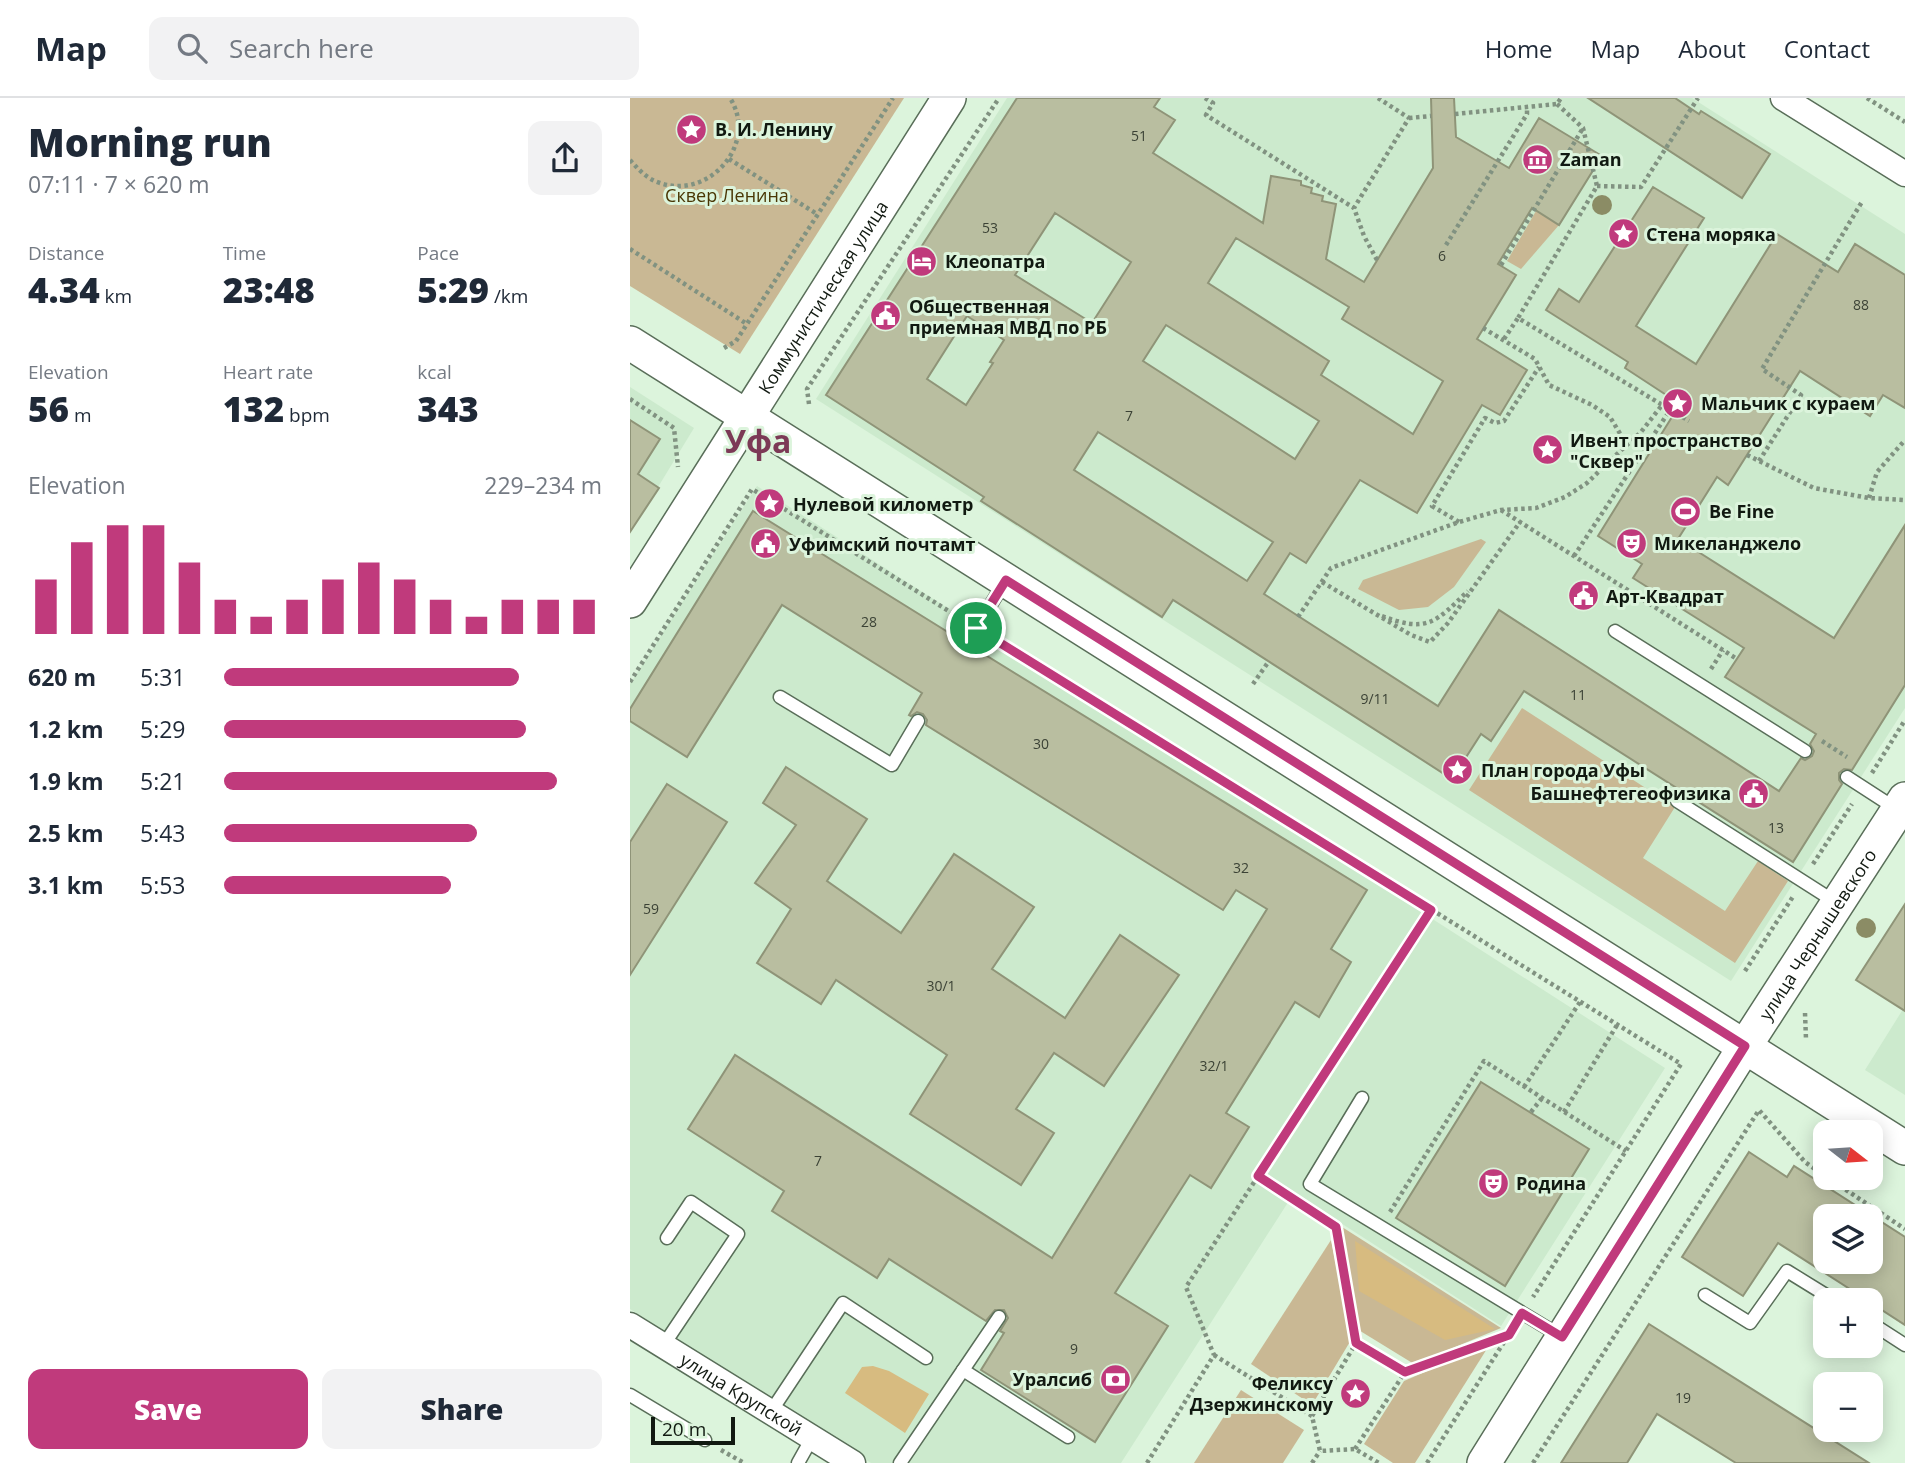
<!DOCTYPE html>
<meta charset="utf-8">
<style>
:root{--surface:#fff;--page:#f2f2f3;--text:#1f2937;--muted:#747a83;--line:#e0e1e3;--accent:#c03a7c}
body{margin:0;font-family:"Open Sans",sans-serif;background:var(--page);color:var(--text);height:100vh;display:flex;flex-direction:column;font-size:26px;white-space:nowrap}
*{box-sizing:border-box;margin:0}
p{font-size:23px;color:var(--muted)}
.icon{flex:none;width:38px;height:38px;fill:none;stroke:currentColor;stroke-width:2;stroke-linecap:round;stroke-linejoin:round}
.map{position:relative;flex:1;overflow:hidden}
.panel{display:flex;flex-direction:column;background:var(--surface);width:630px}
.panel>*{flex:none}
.needle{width:46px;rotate:107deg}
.controls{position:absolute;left:1183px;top:1022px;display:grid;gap:14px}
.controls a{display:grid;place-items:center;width:70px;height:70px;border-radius:14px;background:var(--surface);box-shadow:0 4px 18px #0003;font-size:35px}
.scale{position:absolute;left:21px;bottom:18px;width:84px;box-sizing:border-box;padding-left:7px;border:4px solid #111911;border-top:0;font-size:19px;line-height:24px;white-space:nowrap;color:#111911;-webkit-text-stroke:5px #dcf4dc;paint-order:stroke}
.pin{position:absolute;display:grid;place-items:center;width:60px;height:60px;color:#fff;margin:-30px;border:4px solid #fff;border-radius:50%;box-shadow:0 2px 7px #0007}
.round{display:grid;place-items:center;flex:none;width:74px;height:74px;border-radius:14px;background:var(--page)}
.summary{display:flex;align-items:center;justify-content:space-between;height:119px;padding:0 28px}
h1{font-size:38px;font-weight:800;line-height:52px}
.metrics{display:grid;grid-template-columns:repeat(3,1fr);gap:10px;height:119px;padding:7px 28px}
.metrics div{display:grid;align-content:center}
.metrics b{font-size:35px;font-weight:800}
.metrics small{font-size:19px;font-weight:400}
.metrics p{font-size:19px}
.chart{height:196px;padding:14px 28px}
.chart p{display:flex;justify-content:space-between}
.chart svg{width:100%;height:126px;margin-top:7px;stroke:var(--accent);stroke-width:6}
.primary-button{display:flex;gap:14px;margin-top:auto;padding:14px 28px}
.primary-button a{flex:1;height:80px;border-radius:14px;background:var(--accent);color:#fff;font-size:28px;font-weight:800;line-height:80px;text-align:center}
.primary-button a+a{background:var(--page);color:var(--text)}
ul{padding:0 28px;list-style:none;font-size:23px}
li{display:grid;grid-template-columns:112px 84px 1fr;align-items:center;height:52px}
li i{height:18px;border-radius:9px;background:var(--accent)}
header{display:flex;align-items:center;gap:42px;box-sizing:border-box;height:98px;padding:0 35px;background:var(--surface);border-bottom:2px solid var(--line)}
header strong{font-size:33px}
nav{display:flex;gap:38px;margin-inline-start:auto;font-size:24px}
.search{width:490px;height:63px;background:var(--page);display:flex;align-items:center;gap:18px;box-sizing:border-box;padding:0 24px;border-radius:14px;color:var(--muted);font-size:26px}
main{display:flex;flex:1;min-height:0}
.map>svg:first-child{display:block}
.built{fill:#cceacd}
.green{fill:#c9b894}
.forest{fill:#d7bb80}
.building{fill:#b9bea0;stroke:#8f9478;stroke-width:2;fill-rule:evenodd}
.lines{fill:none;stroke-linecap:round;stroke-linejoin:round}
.lane-casing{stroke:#596e59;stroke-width:15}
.street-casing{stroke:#596e59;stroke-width:27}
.secondary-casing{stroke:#596e59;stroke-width:36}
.path{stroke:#819281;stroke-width:4.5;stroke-dasharray:3.5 3.5;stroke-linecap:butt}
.lane{stroke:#fff;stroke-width:12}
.street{stroke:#fff;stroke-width:24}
.secondary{stroke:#fff;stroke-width:33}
.tree{fill:#8b8c65}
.route-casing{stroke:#fff;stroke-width:14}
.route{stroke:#c03a7c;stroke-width:9}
.labels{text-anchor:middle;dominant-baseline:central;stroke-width:6;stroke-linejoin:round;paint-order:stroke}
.number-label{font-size:14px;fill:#3b4235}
.poi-label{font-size:18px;font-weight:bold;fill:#111911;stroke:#dcf4dc;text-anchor:start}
.park-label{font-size:18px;fill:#493604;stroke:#dcf4dc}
.street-label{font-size:18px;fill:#111911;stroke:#dcf4dc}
.town-label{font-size:32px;font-weight:bold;fill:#7c3956;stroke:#dcf4dc}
</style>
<header>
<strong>Map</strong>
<div class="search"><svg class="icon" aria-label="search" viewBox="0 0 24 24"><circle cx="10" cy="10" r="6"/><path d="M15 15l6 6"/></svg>Search here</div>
<nav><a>Home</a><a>Map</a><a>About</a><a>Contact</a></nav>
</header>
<main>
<section class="panel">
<div class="summary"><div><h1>Morning run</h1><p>07:11 · 7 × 620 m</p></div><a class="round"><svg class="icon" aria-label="share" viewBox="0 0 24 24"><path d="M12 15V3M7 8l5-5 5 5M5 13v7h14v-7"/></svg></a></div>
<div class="metrics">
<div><p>Distance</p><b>4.34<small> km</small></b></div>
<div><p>Time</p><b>23:48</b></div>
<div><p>Pace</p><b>5:29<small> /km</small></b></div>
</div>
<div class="metrics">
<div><p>Elevation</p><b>56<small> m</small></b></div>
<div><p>Heart rate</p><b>132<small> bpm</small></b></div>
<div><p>kcal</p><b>343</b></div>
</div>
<div class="chart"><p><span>Elevation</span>229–234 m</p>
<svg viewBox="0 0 160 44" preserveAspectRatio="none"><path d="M5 44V25M15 44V12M25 44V6M35 44V6M45 44V19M55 44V32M65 44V38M75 44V32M85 44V25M95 44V19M105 44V25M115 44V32M125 44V38M135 44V32M145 44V32M155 44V32"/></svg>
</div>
<ul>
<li><b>620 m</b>5:31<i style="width:78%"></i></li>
<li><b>1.2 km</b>5:29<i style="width:80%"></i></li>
<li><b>1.9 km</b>5:21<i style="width:88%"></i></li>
<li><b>2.5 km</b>5:43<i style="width:67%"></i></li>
<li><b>3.1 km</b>5:53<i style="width:60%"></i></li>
</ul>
<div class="primary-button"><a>Save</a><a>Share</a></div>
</section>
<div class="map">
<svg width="1275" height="1365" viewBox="0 0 1275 1365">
<rect width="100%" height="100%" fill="#dcf4dc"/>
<g class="built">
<polygon points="377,0 1062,0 1275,136 1275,610 1101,883 186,301"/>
<polygon points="0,289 64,330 0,435"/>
<polygon points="127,388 1035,970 871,1228 664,1095 491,1365 241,1365 0,1211 0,586"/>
<polygon points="1275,908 1275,997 1235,972"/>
</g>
<g class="green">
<polygon points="0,0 274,0 110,256 0,188"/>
<polygon points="906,113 929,127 891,171 877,163"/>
<polygon points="851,441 856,444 824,489 798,509 769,512 728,491 733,482"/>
<polygon points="892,610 1045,709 1013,760 1095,813 1128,763 1158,783 1105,865 839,692"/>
<polygon points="712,1129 871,1230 784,1266 727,1231"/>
<polygon points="701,1142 721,1242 682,1307 621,1266"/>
<polygon points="860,1246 785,1365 763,1365 734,1346 774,1283"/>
<polygon points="611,1292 674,1332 653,1365 564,1365"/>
</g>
<g class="forest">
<polygon points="725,1143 865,1231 815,1242 729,1193"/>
<polygon points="243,1268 259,1273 299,1296 275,1335 215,1295 232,1269"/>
</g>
<g class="building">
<path d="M387,0H530L524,9L545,22L523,55L633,125L641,78L671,83V87L682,90L681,95L693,98L692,103L706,106L696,161L734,184L803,70L801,0H824L826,39L879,70L909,20L972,58L929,127L902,110L868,166L886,177L847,241L897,272L870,317L852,307L787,415L730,382L676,465L660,455L634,496L808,608L869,512L1149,693L1171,660L1175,662L1182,658L1184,653L1180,646L1186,636L1095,579L1114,550L1003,480L1012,466L968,438L1050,306L995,270L998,264L916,212L929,191L949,204L1023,89L1074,120L1006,228L1066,266L1147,136L1208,174L1225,146L1275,177V310L1253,297L1240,318L1170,273L1098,387L1087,379L1048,441L1204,540L1275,427V587L1222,672L1214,671L1209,675V682L1212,686L1163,764L894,593L861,643L851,636L822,681L543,502L532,519L351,403L354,399L196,297ZM425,115L501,164L462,225L385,177ZM606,140L719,209L712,221L813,283L783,336L691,277L699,263L578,185ZM337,218L374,242L360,264L363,265L336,307L297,281ZM536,227L689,323L665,361L513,263ZM468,334L643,444L617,483L444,372Z"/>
<polygon points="958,0 1045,0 1069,16 1071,13 1140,56 1112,100"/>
<polygon points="0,322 30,341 8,376 29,390 0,434"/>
<polygon points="123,413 329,541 329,549 333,553 340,553 344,550 737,792 701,851 721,864 689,919 665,904 596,1015 619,1029 581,1090 560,1077 485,1195 538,1228 465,1344 351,1272 374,1235 370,1233 378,1220 374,1212 365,1212 356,1223 259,1161 247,1180 142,1113 154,1093 58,1031 105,957 422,1160 637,811 606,792 593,812 296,627 297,622 293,616 287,614 281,618 279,617 292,595 152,507 57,659 0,623 0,611"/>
<polygon points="156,669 237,721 197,783 271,835 324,756 404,809 362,871 435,920 490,837 549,877 474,988 424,955 386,1011 424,1035 391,1087 280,1016 317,957 206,882 191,906 127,865 161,811 125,785 166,727 133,705"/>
<polygon points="37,686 97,724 0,877 0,744"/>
<polygon points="1275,806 1275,913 1226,882"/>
<polygon points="851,984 959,1051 875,1188 766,1120"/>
<path d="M1119,1054L1157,1079L1164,1068L1275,1139V1227L1241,1205V1202H1237L1148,1145L1113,1198L1052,1159ZM1195,1118H1241V1164H1195Z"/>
<polygon points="1019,1226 1239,1365 1106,1365 1027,1316 997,1365 931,1365"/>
</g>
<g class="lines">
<defs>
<g id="lane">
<polyline points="985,533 1175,653"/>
<polyline points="337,545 376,482"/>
<polyline points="150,599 262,667 288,623"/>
<polyline points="1217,679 1268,712"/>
<polyline points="1047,703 1207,805"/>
<polyline points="732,1000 680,1086 932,1239"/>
<polyline points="1075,1197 1120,1225 1157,1173 1204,1202"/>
<polyline points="1241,1225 1275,1247"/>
<polyline points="33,1248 108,1136 61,1104 37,1140"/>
<polyline points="333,1272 438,1339"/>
<polyline points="0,1297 75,1342"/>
<polyline points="140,1315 213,1205 296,1260"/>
<polyline points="168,1365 182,1340"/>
<polyline points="270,1365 369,1219"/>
</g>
<g id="street">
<polyline points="1153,0 1275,76"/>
<path id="s1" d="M0,1227L223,1365"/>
</g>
<g id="secondary">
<polyline points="0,245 1275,1050"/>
<path id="s2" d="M0,503L319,0"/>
<path id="s3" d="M854,1365L1115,948L1275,701"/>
</g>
</defs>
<use href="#lane" class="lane-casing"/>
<use href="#street" class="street-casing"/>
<use href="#secondary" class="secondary-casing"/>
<g class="path">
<polyline points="575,0 583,5 576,17 724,110"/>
<polyline points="1237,0 1275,24"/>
<polyline points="927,6 953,30 967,88 888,220 1059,323"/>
<polyline points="825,16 927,6 931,0"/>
<polyline points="779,20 801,18"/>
<polyline points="99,61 187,116"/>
<path d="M0,62C9,72 17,81 30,85C79,102 129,46 100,0"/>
<polyline points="967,88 1011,89 1068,0"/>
<polyline points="816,147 897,16 897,9"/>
<polyline points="0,151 117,226"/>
<polyline points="747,162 734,138 724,110 779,20 748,0"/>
<polyline points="871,167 953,30"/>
<polyline points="853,230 905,261 919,287 962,307 980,319 997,347"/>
<polyline points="874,241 888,220"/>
<polyline points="94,250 106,243 263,0"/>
<polyline points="0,301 44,330 48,369"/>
<polyline points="179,306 177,291 369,0"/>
<polyline points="1117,357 1184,390 1239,400 1275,402"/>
<polyline points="1129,363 1171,297 1132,271 1233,102"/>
<polyline points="1239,400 1247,374 1275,342"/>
<polyline points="871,412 1107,561"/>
<polyline points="829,424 802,408 855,320 865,325 874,323 909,269"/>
<polyline points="944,458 1040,312"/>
<polyline points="692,484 781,537 800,544 818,525 890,424"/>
<path d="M752,518C797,535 805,525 838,493"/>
<polyline points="668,519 701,470 829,424 871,412 906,410 935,399 957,385 986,357 1011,334 1032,307"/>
<polyline points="361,539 1051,966 903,1199"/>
<polyline points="1081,571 1093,552"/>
<polyline points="0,584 122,391 330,520"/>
<polyline points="623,586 639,563"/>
<polyline points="1192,643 1217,659"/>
<polyline points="1242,675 1275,622"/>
<polyline points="1183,766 1222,706"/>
<polyline points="1115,873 1164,797"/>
<polyline points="1175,915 1176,941"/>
<polyline points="894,989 950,904"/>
<polyline points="901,1014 912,1000"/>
<polyline points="934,1014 987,927"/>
<polyline points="628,1078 668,1104"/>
<polyline points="1198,1080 1275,1131"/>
<polyline points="760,1114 854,963 996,1053"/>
<polyline points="726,1245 775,1274"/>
<polyline points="584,1257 682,1318 690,1353 725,1351 749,1365"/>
<polyline points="682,1318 726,1245 706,1129 687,1117"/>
<polyline points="725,1351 775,1274 879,1237"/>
<polyline points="91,1352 114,1365"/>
<polyline points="517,1365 584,1257 556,1189 801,812"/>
<polyline points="682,1365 690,1353"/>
<polyline points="797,1365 883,1230"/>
<polyline points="903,1365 1129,1012 1175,1064 1195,1078"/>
</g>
<use href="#lane" class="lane"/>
<use href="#street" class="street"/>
<use href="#secondary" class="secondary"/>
</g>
<g class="tree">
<circle cx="972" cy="107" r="10"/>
<circle cx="1236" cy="830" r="10"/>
</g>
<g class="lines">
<defs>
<polygon id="route" points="376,482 1115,948 932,1239 892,1215 879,1237 775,1274 726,1245 706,1129 628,1078 801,812 346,530"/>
</defs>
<use href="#route" class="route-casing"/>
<use href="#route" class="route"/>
</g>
<defs>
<symbol id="sight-disc" viewBox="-11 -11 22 22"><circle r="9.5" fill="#c03a7c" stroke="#dcf4dc"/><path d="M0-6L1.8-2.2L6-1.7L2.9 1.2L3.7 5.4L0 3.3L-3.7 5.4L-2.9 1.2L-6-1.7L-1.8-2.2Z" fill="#fff"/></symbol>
<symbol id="museum-disc" viewBox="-11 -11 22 22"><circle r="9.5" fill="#c03a7c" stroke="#dcf4dc"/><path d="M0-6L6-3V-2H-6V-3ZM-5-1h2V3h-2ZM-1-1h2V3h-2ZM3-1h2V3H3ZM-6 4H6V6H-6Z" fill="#fff"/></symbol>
<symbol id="hotel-disc" viewBox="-11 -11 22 22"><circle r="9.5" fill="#c03a7c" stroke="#dcf4dc"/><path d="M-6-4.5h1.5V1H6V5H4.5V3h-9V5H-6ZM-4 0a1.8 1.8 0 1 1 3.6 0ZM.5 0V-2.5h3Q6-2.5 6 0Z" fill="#fff"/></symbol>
<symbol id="civic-disc" viewBox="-11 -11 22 22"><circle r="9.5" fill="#c03a7c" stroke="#dcf4dc"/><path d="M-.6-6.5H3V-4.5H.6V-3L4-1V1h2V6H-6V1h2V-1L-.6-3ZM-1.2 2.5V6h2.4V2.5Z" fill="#fff"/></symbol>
<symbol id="stadium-disc" viewBox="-11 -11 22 22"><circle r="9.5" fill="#c03a7c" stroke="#dcf4dc"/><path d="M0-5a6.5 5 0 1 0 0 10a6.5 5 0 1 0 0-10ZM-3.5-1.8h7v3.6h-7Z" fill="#fff"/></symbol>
<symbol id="theatre-disc" viewBox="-11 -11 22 22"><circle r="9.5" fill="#c03a7c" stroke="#dcf4dc"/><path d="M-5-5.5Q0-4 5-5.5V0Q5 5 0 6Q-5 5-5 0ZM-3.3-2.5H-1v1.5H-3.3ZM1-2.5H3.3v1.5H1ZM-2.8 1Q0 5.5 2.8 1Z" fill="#fff"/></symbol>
<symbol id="bank-disc" viewBox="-11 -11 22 22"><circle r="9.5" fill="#c03a7c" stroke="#dcf4dc"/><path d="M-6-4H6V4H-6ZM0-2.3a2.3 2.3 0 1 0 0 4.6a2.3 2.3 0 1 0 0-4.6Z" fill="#fff"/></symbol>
</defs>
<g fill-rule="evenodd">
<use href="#sight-disc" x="44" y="14" width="35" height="35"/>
<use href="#museum-disc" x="890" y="44" width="35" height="35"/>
<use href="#sight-disc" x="976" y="118" width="35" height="35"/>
<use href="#hotel-disc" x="274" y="146" width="35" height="35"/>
<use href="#civic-disc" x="238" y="200" width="35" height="35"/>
<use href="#sight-disc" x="1030" y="288" width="35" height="35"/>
<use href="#sight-disc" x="900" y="334" width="35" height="35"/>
<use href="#sight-disc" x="122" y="388" width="35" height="35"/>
<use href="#stadium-disc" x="1038" y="396" width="35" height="35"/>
<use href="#theatre-disc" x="984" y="428" width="35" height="35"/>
<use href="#civic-disc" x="118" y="428" width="35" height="35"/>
<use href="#civic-disc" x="936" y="480" width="35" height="35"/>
<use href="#sight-disc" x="810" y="654" width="35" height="35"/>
<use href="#civic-disc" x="1106" y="678" width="35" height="35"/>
<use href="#theatre-disc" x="846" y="1068" width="35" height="35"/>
<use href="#bank-disc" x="468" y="1264" width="35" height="35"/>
<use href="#sight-disc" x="708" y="1278" width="35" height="35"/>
</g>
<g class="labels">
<g class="number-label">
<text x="509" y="37">51</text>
<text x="360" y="129">53</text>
<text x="812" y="157">6</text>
<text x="1231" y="206">88</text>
<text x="499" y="317">7</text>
<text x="239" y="523">28</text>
<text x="948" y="596">11</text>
<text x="745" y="600">9/11</text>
<text x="411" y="645">30</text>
<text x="1146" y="729">13</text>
<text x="611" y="769">32</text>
<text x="21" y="810">59</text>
<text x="311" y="887">30/1</text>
<text x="584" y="967">32/1</text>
<text x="188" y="1062">7</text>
<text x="444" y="1250">9</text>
<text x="1053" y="1299">19</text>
</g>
<g class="poi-label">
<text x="85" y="31">В. И. Ленину</text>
<text x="930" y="61">Zaman</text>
<text x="1016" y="136">Стена моряка</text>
<text x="315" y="163">Клеопатра</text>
<text x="279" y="208">Общественная<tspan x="279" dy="21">приемная МВД по РБ</tspan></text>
<text x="1071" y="305">Мальчик с кураем</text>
<text x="940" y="342">Ивент пространство<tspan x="940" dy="21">"Сквер"</tspan></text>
<text x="163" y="406">Нулевой километр</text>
<text x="1079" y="413">Be Fine</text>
<text x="1024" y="445">Микеланджело</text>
<text x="159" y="446">Уфимский почтамт</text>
<text x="976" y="498">Арт-Квадрат</text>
<text x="851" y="672">План города Уфы</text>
<text x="1101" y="695" text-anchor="end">Башнефтегеофизика</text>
<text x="886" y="1085">Родина</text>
<text x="462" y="1281" text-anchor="end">Уралсиб</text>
<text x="703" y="1285" text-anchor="end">Феликсу<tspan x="703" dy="21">Дзержинскому</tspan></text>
</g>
<g class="park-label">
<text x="97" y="97">Сквер Ленина</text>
</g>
<g class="street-label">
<text stroke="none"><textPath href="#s2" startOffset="360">Коммунистическая улица</textPath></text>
<text stroke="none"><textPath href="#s3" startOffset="625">улица Чернышевского</textPath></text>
<text stroke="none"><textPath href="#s1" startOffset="131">улица Крупской</textPath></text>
</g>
<g class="town-label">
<text x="128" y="342">Уфа</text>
</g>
</g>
</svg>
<div class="controls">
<a><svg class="needle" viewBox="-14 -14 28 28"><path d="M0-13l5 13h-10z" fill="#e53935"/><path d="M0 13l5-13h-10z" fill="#747a83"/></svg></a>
<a><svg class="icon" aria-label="layers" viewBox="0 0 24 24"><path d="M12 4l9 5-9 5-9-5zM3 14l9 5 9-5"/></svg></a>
<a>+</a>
<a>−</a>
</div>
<div class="scale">20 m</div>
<div class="pin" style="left:346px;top:530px;background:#1e9e55"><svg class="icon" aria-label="arrive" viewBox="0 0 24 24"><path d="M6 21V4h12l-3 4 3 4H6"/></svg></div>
</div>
</main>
